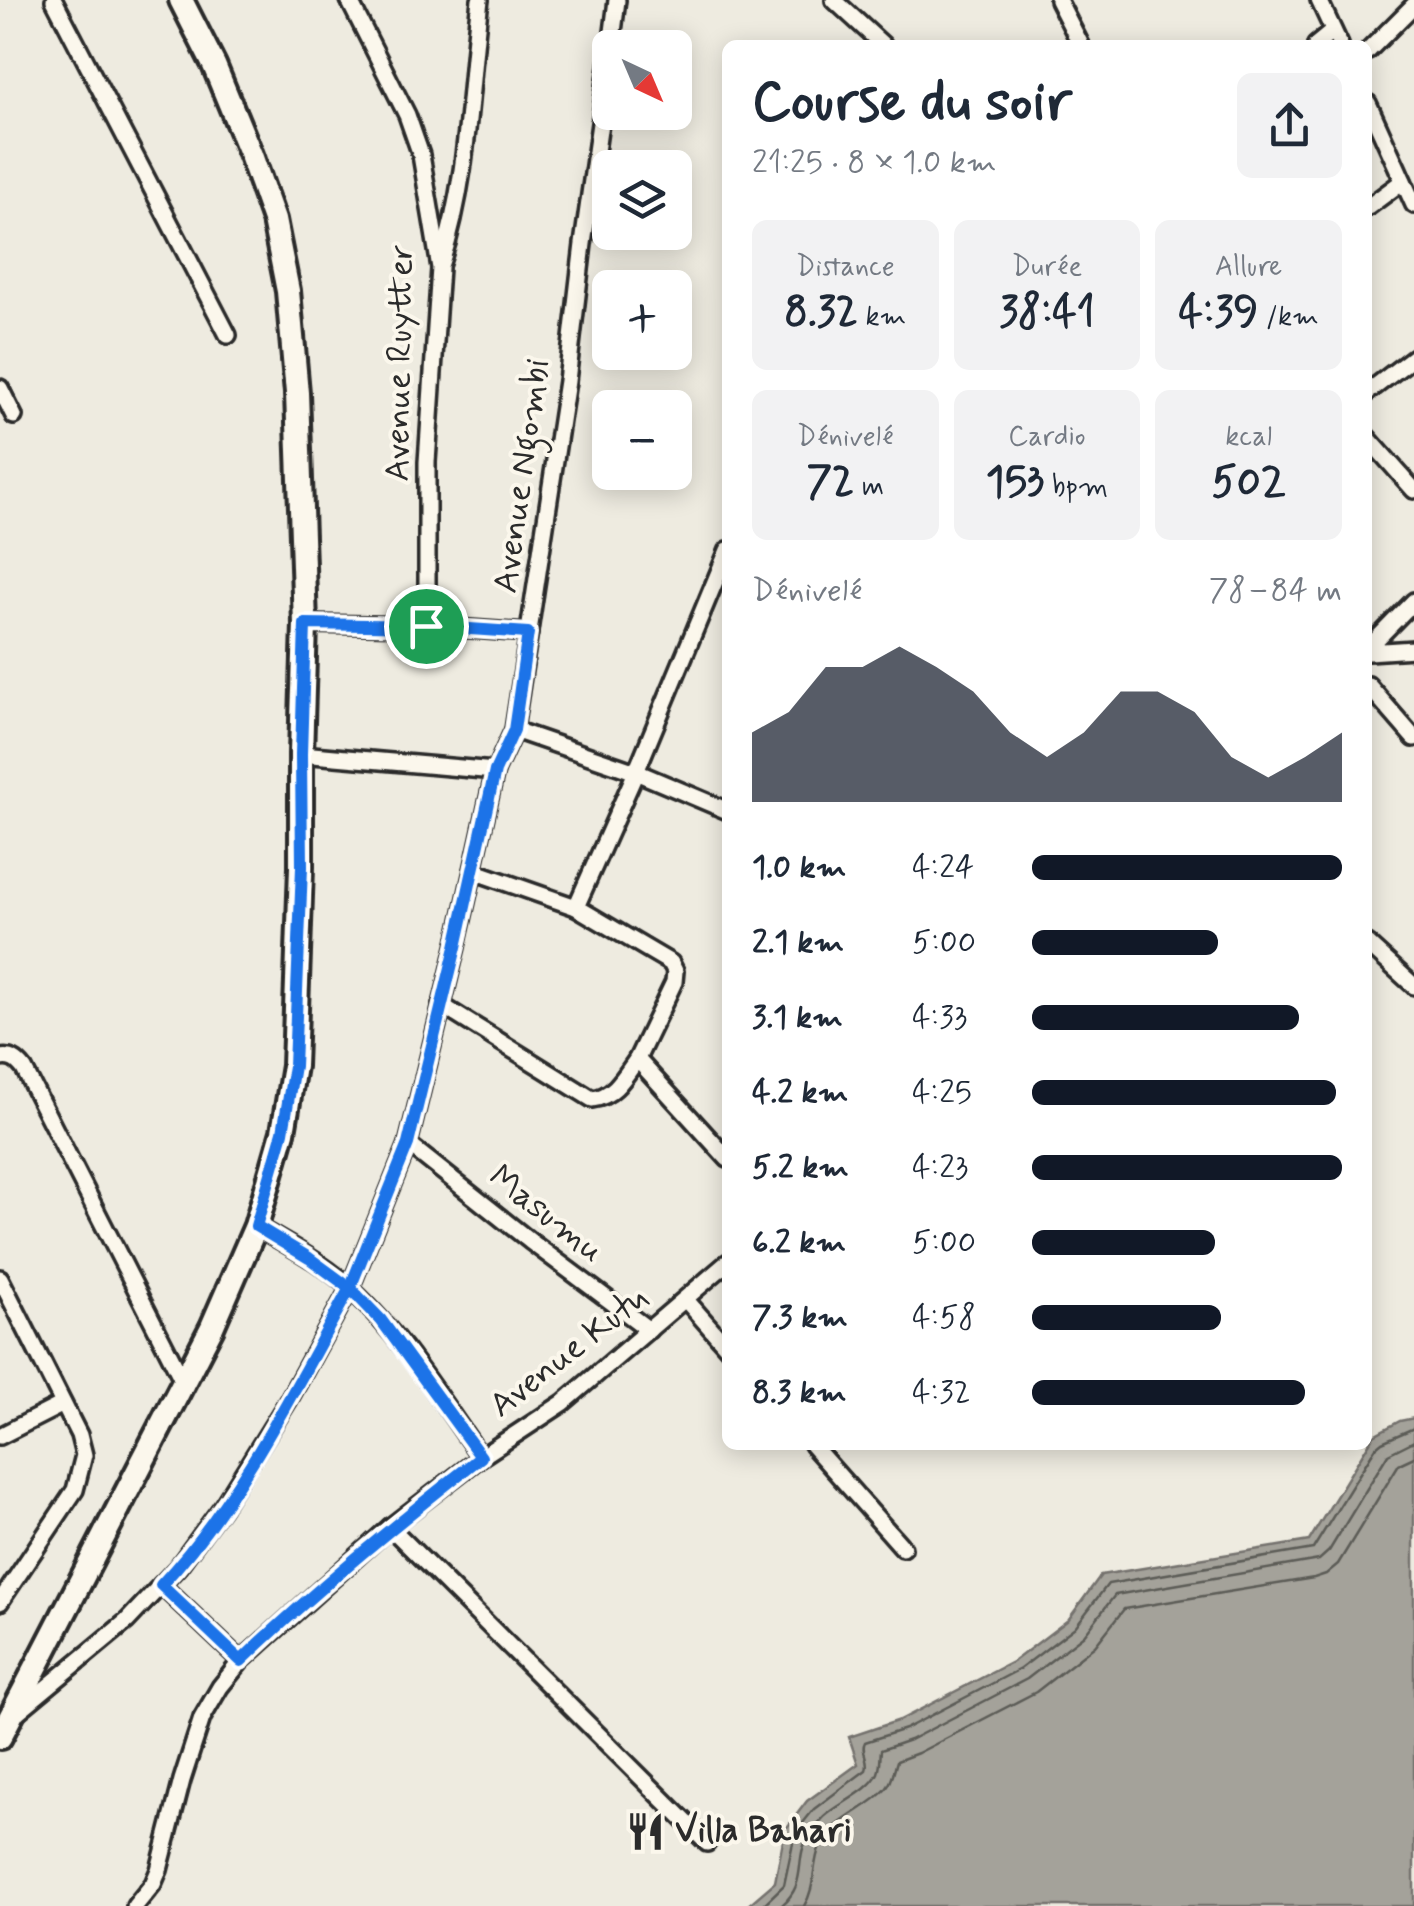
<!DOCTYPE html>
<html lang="fr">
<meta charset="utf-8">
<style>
:root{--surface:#fff;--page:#f2f2f3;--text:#1f2937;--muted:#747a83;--accent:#111827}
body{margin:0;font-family:Mynerve,sans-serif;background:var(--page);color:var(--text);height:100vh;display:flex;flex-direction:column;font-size:38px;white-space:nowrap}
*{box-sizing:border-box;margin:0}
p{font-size:32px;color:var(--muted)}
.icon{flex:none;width:55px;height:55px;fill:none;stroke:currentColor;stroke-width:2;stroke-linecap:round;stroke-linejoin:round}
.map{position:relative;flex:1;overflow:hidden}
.panel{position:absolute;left:722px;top:40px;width:650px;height:1410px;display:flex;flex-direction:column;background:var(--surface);border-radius:15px;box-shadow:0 5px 25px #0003}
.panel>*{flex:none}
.needle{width:65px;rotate:136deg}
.tools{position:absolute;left:592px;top:30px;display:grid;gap:20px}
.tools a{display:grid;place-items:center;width:100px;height:100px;border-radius:15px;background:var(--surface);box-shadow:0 5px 25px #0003;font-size:50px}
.pin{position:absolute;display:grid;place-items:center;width:85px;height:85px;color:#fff;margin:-42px;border:5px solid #fff;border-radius:50%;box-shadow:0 2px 10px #0007}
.round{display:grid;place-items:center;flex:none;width:105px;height:105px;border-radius:15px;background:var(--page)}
.head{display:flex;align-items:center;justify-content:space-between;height:170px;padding:0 30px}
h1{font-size:55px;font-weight:700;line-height:75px}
.metrics{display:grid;grid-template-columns:repeat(3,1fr);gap:15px;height:170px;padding:10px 30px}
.metrics div{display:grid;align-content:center;border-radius:15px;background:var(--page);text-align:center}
.metrics b{font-size:42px;font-weight:700}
.metrics small{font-size:28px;font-weight:400}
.metrics p{font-size:28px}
.chart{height:280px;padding:20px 30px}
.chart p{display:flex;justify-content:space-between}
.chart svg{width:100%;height:180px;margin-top:10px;fill:var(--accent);opacity:.7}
ul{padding:0 30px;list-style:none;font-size:32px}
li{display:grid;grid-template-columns:160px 120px 1fr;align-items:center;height:75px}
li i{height:25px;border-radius:12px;background:var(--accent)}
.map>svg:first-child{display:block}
.water{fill:#a4a29a;stroke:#74726e;stroke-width:2.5}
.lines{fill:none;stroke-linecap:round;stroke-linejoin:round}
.shore{stroke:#5b5b57;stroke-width:2.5}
.minor-casing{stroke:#2b2b2b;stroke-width:22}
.secondary-casing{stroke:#2b2b2b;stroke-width:30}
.minor{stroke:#fbf7ec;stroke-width:15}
.secondary{stroke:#fbf7ec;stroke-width:22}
.route-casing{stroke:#fff;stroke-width:20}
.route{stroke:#1a73e8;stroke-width:12}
.labels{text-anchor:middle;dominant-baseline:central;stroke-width:8;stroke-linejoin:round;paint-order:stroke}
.street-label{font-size:35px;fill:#2b2b2b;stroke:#fbf7ec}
.poi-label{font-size:35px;font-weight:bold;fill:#2b2b2b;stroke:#fbf7ec;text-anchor:start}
</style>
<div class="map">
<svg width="1414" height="1906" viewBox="0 0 1414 1906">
<rect width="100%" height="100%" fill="#eeebe0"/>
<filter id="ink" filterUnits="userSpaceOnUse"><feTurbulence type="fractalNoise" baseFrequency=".01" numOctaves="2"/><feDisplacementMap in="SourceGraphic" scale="20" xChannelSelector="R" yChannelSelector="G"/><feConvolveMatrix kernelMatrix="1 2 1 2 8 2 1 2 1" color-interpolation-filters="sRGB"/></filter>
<g filter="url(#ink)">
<polygon class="water" points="1414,1418 1414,1906 747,1906 775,1882 785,1830 807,1801 858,1764 849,1737 900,1720 1014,1661 1068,1620 1101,1575 1309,1541 1374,1435 1400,1421"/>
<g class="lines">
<g class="shore">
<path d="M762,1906L784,1885L795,1833L814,1809L866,1770C870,1760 860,1751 865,1742L905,1729L1020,1669L1075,1627L1108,1584L1313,1549L1376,1447L1382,1442L1414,1428"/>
<path d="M781,1906C809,1882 793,1860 809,1835C813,1829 819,1822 824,1817C838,1804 871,1790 878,1773C881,1765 880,1757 881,1750L910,1740L1027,1679L1084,1635L1115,1595L1319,1560L1329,1551L1388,1454L1414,1441"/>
<path d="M804,1906C816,1887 812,1865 820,1846C833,1819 867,1810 886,1789C893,1781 894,1770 897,1761L918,1753L1036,1692L1095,1646L1124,1609L1314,1578L1326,1574L1338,1564L1399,1464L1414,1457"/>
</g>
<defs>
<g id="minor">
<polyline points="54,0 228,335"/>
<polyline points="349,0 407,115 421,155 440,268 427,462 427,626"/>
<polyline points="834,0 883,45"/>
<polyline points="1058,0 1081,45"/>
<polyline points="1319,0 1340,45"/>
<polyline points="1316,45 1333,31"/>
<polyline points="611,48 617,0"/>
<polyline points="1368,51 1414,5"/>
<polyline points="1368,103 1414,205"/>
<polyline points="1368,207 1403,181"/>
<path d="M441,263C469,177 469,88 480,0"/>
<polyline points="0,388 14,416"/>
<polyline points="1368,392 1414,357"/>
<polyline points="1368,438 1414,490"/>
<polyline points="305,624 427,626 529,633"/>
<polyline points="1368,648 1414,601"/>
<polyline points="1368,652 1414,649"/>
<polyline points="1368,685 1414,738"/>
<polyline points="514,730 636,772 728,811"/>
<polyline points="301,754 495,771"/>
<polyline points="473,871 576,907 671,963 675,971 674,982 637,1059 728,1159"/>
<polyline points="576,907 636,772 728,550"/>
<polyline points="1368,944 1414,986"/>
<path d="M441,1005L592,1099C614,1097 625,1076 637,1059"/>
<path d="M0,1058C11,1056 17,1060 24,1069L184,1383"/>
<polyline points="408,1144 530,1241 649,1330"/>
<path d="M256,1226C289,1246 326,1264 353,1291C403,1338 441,1401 481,1457"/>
<polyline points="0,1278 79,1435 84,1455 75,1490 0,1602"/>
<polyline points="686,1300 728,1348"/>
<polyline points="0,1436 63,1404"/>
<polyline points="812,1445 903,1548"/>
<polyline points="390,1527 707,1843"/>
<polyline points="161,1585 241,1661"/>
<polyline points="15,1714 127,1621 178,1567 222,1507 288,1401 350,1288 408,1144 456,947 495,771 514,730 567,381 583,244 610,52"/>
<polyline points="135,1906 153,1884 159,1870 182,1780 202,1718 220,1687 241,1661 390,1527 481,1457 563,1403 728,1262"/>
</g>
<polyline id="secondary" points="0,1737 212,1327 256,1226 283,1132 294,1066 301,867 301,754 305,624 297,393 288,291 274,220 251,155 214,65 181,0"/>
</defs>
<use href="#minor" class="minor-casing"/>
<use href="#secondary" class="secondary-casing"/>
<use href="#minor" class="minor"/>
<use href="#secondary" class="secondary"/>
</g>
</g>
<g class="lines" filter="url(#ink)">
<defs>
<path id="route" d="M426,626L305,624L301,754L302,867L294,1066L283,1132L256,1226L309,1258L350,1288C296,1386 238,1503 161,1585L241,1661C317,1588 398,1522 481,1457L381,1320L350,1288L408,1144L456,947L495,771L514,730L528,633L426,626"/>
</defs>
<use href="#route" class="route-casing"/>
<use href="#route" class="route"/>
</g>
<defs>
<symbol id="restaurant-bare" viewBox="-9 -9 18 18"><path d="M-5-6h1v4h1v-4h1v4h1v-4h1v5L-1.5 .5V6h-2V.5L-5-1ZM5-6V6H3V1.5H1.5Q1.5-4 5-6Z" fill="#2b2b2b" stroke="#fbf7ec" stroke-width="2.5" paint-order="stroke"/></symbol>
</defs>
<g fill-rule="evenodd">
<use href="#restaurant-bare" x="618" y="1804" width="55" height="55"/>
</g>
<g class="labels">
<g class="street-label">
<text transform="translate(400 363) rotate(-89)">Avenue Ruytter</text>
<text transform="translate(522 476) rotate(-82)">Avenue Ngombi</text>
<text transform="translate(546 1214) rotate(38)">Masumu</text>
<text transform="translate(569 1352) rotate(-38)">Avenue Kutu</text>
</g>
<g class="poi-label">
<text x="675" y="1831">Villa Bahari</text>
</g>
</g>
</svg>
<div class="tools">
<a><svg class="needle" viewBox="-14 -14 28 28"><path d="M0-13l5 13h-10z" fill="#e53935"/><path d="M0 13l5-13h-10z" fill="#747a83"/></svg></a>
<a><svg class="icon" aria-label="layers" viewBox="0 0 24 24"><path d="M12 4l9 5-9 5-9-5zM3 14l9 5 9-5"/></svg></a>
<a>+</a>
<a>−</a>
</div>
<div class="pin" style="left:426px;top:626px;background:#1e9e55"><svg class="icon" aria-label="arrive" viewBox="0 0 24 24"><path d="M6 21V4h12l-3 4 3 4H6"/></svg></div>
<section class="panel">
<div class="head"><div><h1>Course du soir</h1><p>21:25 · 8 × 1.0 km</p></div><a class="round"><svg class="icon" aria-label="share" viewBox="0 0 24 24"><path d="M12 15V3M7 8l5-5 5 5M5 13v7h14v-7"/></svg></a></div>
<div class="metrics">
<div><p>Distance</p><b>8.32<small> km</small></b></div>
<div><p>Durée</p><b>38:41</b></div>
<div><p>Allure</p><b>4:39<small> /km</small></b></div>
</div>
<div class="metrics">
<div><p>Dénivelé</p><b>72<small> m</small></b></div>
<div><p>Cardio</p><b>153<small> bpm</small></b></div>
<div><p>kcal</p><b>502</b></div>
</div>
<div class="chart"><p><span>Dénivelé</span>78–84 m</p>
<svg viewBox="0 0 160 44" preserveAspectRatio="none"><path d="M0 44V27L10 22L20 11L30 11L40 6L50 11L60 17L70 27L80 33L90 27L100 17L110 17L120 22L130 33L140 38L150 33L160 27V44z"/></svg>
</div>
<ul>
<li><b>1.0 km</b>4:24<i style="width:100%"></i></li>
<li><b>2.1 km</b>5:00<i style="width:60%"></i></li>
<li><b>3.1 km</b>4:33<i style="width:86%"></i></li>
<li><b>4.2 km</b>4:25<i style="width:98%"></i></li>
<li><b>5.2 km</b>4:23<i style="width:100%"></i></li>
<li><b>6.2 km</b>5:00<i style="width:59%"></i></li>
<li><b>7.3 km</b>4:58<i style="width:61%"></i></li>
<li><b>8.3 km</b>4:32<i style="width:88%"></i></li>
</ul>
</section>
</div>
